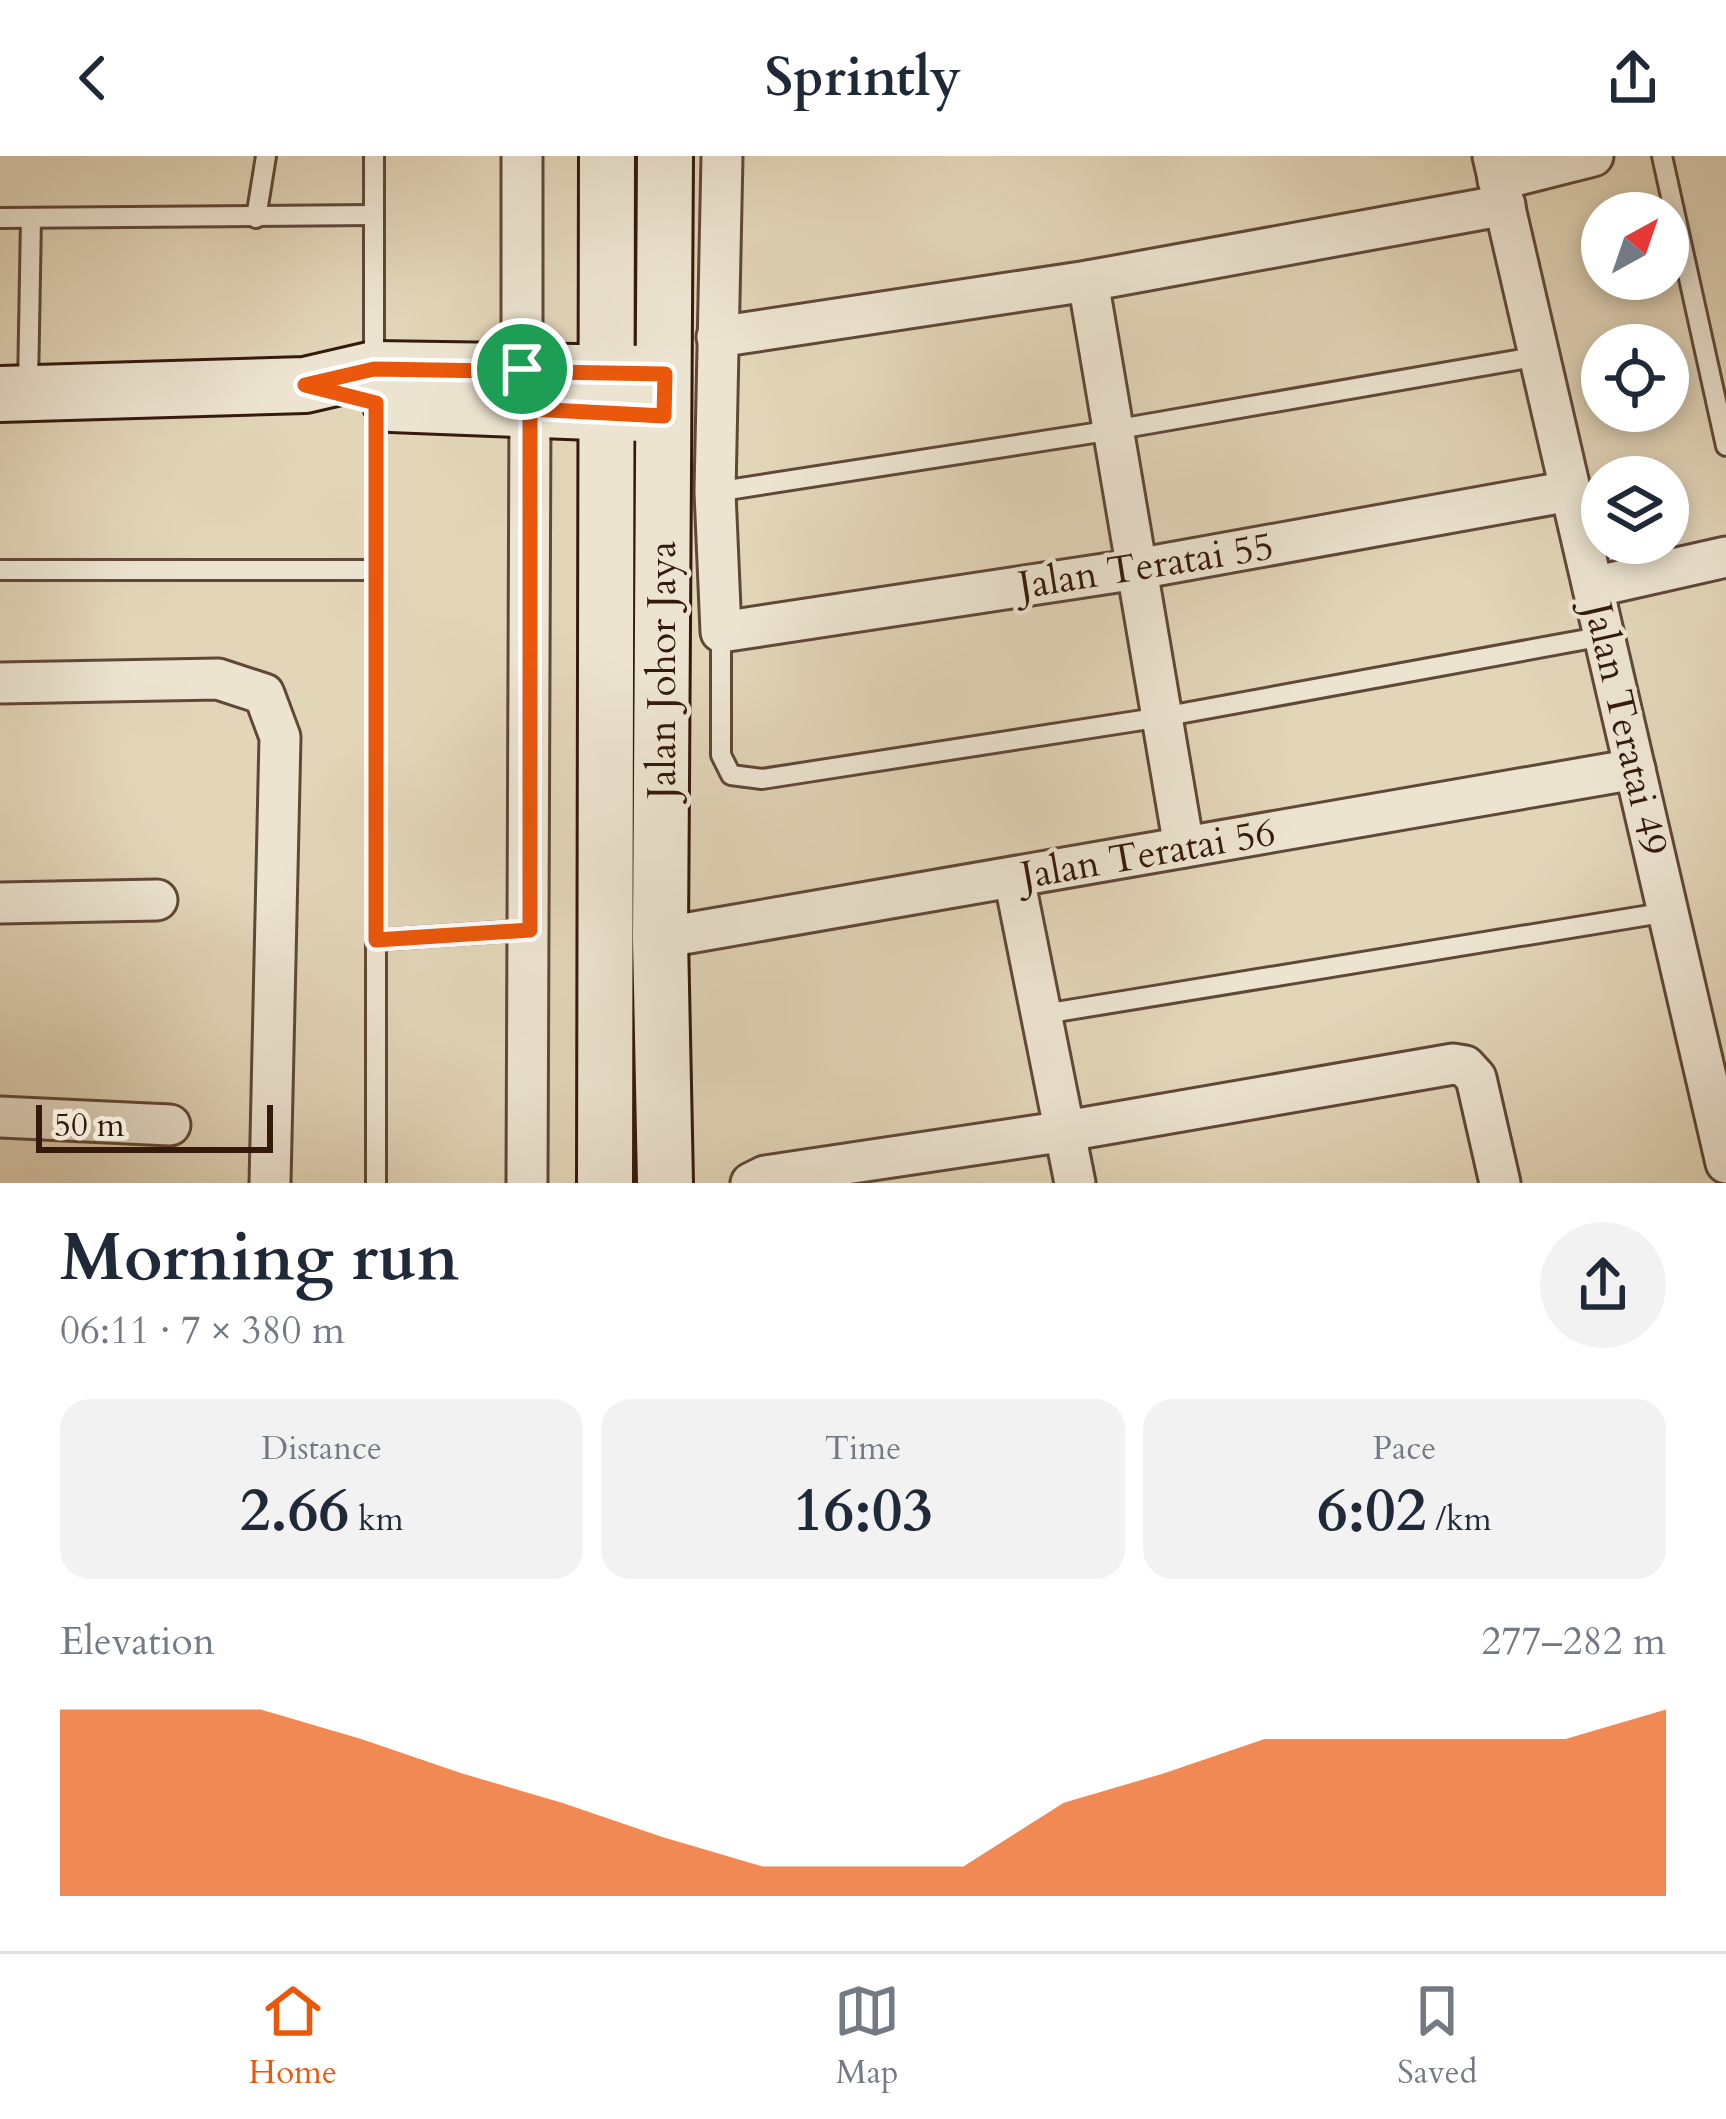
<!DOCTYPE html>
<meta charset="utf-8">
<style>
:root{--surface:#fff;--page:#f2f2f3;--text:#1f2937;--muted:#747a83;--line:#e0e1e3;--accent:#ea580c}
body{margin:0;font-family:Cardo,serif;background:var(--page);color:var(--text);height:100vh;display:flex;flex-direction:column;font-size:45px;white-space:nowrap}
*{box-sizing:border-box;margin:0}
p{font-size:39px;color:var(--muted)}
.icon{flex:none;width:66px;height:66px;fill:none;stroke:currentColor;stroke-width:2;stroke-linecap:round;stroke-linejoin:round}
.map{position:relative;height:1027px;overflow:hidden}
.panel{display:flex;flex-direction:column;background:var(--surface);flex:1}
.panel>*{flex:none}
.needle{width:78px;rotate:40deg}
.tools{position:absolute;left:1581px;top:36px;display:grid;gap:24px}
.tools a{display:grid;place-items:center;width:108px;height:108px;border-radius:50%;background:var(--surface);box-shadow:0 6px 18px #0003;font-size:60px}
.scale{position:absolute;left:36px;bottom:30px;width:237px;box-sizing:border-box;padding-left:12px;border:6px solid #35190b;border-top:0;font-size:33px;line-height:42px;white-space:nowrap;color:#35190b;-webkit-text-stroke:9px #ece4d1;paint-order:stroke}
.pin{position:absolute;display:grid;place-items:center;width:102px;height:102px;color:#fff;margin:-51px;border:6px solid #fff;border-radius:50%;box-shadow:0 3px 12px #0007}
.round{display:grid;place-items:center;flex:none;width:126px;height:126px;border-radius:63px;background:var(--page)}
.summary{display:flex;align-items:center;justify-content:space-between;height:204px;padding:0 60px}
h1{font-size:66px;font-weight:600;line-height:90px}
.metrics{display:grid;grid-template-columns:repeat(3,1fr);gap:18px;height:204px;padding:12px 60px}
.metrics div{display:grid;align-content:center;border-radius:30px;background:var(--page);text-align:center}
.metrics b{font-size:60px;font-weight:600}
.metrics small{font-size:33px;font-weight:400}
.metrics p{font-size:33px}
.chart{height:336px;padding:24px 60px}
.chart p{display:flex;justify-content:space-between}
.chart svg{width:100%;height:216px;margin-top:12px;fill:var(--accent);opacity:.7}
header{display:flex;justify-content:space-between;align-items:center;height:156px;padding:0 60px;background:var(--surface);font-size:54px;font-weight:600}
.tab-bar{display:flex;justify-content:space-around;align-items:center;height:168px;border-top:3px solid var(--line);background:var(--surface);font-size:33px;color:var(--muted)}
.tab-bar a{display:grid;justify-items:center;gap:6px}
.tab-bar .active{color:var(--accent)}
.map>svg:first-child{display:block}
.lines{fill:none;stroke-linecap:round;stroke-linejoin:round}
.lane-casing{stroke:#604836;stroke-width:24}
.street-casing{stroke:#604836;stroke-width:45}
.secondary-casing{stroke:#35190b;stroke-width:60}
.lane{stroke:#ece4d1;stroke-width:18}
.street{stroke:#ece4d1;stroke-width:39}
.secondary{stroke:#ece4d1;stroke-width:54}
.route-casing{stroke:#fff;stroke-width:24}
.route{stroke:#ea580c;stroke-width:15}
.labels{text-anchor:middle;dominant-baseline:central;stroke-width:9;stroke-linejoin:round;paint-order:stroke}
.street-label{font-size:39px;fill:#35190b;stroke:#ece4d1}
</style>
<header><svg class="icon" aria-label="back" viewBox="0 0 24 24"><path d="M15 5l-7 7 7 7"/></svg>Sprintly<svg class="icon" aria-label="share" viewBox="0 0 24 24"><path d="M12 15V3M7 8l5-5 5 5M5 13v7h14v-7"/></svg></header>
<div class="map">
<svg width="1726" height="1027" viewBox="0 0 1726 1027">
<rect width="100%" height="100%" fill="#e2d5b8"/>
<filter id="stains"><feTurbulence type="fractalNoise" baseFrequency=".00167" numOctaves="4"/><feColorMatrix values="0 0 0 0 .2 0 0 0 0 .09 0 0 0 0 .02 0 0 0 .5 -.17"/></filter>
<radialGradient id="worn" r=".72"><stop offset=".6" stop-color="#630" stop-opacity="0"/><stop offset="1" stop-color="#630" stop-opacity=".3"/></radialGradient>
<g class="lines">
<defs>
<g id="lane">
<polyline points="374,0 374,208"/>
<polyline points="1662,0 1726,290"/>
<polyline points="0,62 373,59"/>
<polyline points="256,62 266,0"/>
<polyline points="28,231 31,62"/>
<polyline points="376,247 376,1027"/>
<polyline points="715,336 1113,274 1540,200"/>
<polyline points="0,414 374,414"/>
<polyline points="721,476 721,599 731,619 762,623 1162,561 1604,480"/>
<polyline points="376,784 530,774"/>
<polyline points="1044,858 1668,756"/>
</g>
<g id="street">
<polyline points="522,0 522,213"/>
<polyline points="722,0 715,336 721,476 1137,413 1570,335"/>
<polyline points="1493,0 1726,1007"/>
<polyline points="1498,24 1593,0"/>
<polyline points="1088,125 1184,691"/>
<polyline points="717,181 1088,125 1505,49"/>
<polyline points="1593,431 1726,401"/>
<polyline points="0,527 218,523 264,538 280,581 270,1027"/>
<polyline points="1014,722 1075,1027"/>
<polyline points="0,747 157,744"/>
<polyline points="660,782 1635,613"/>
<polyline points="0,961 170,969"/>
<polyline points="527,1027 530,253"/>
<polyline points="751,1027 765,1020 1066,975 1453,908 1465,910 1476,922 1500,1027"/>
</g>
<g id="secondary">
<polyline points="665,0 660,782 665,1027"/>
<polyline points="0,238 305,229 374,213 645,217"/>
<polyline points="391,248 644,258"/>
<polyline points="605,1027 607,0"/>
</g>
</defs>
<use href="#lane" class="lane-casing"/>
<use href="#street" class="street-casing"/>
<use href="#secondary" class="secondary-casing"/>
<use href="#lane" class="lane"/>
<use href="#street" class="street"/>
<use href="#secondary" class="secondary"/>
</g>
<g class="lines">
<defs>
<polygon id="route" points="374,213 665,218 664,260 530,253 530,774 376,784 376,247 305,229"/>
</defs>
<use href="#route" class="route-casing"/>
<use href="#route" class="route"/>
</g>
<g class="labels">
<g class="street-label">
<text transform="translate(1146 410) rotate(-9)">Jalan Teratai 55</text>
<text transform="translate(662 514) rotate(-90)">Jalan Johor Jaya</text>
<text transform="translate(1626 573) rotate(77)">Jalan Teratai 49</text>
<text transform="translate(1148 698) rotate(-10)">Jalan Teratai 56</text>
</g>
</g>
<rect width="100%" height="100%" filter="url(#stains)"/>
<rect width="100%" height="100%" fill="url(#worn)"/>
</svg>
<div class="tools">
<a><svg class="needle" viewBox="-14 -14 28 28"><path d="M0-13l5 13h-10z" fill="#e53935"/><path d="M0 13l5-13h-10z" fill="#747a83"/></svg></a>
<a><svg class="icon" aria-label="locate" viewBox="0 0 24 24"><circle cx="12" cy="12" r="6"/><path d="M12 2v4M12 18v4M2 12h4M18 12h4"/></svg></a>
<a><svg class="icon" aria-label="layers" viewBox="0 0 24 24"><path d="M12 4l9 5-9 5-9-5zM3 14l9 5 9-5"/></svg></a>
</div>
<div class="scale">50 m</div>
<div class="pin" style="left:522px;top:213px;background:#1e9e55"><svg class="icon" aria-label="arrive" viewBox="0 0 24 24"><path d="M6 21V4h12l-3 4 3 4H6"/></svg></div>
</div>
<section class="panel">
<div class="summary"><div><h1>Morning run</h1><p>06:11 · 7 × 380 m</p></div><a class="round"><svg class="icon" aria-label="share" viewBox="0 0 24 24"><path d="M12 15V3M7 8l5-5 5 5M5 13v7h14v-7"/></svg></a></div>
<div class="metrics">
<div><p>Distance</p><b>2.66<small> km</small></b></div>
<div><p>Time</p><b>16:03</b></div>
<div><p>Pace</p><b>6:02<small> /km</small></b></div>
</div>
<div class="chart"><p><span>Elevation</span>277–282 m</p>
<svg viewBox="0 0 160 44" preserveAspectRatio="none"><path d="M0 44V6L10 6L20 6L30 12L40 19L50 25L60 32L70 38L80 38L90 38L100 25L110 19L120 12L130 12L140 12L150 12L160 6V44z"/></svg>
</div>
</section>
<nav class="tab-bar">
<a class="active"><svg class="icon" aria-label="home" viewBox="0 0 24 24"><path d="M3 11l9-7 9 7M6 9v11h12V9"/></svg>Home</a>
<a><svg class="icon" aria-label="map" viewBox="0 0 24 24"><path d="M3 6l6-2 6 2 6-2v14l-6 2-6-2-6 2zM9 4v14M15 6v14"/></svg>Map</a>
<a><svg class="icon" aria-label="saved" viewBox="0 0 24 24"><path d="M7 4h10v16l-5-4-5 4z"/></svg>Saved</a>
</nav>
